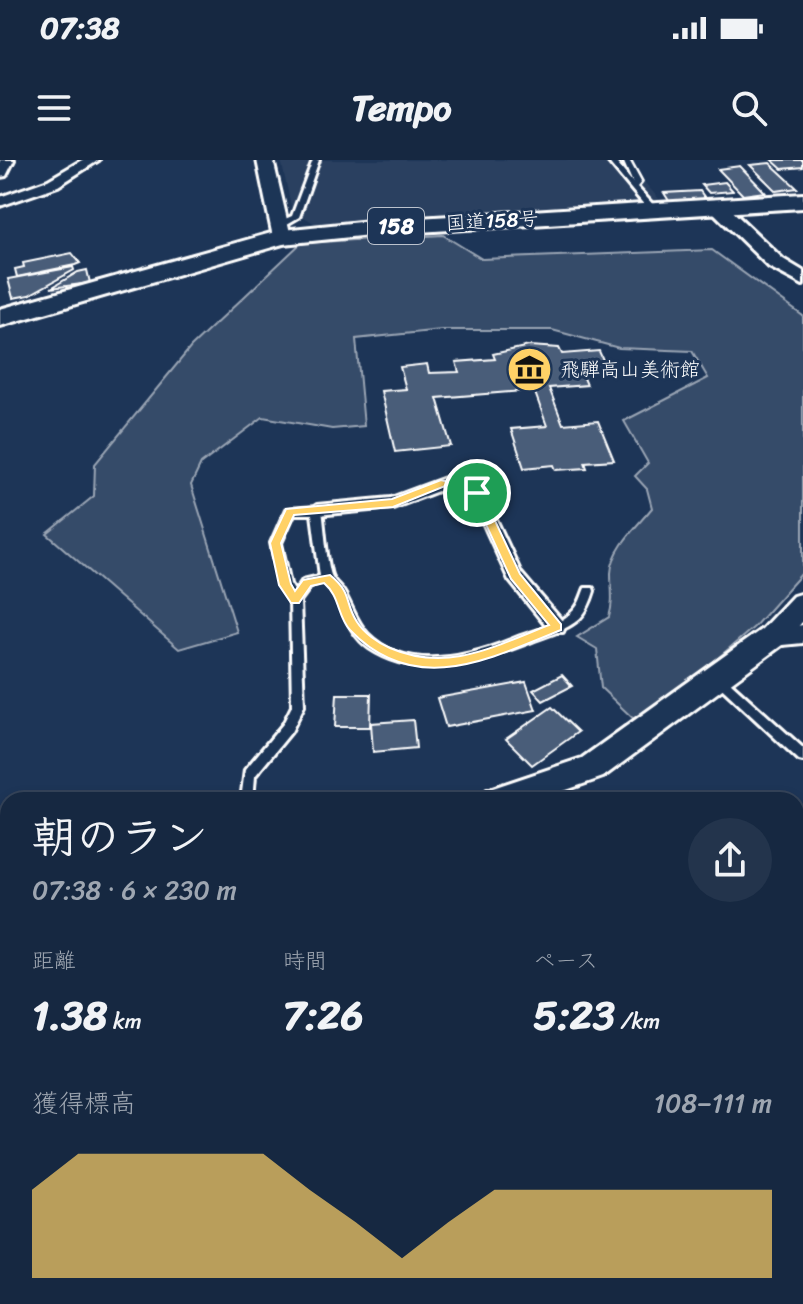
<!DOCTYPE html>
<html lang="ja">
<meta charset="utf-8">
<style>
:root{--surface:#162841;--page:#23344c;--text:#f1f3f6;--muted:#9ea6b1;--line:#35445a;--accent:#ffd166}
body{margin:0;font-family:Sriracha,"Klee One",sans-serif;background:var(--page);color:var(--text);height:100vh;display:flex;flex-direction:column;font-size:30px;white-space:nowrap}
*{box-sizing:border-box;margin:0}
p{font-size:26px;color:var(--muted)}
.icon{flex:none;width:44px;height:44px;fill:none;stroke:currentColor;stroke-width:2;stroke-linecap:round;stroke-linejoin:round}
.map{position:relative;flex:1;overflow:hidden}
.sheet{position:absolute;left:0px;top:632px;width:804px;height:512px;display:flex;flex-direction:column;background:var(--surface);border-radius:24px 24px 0 0;box-shadow:0 4px 12px #0003,0 0 0 2px var(--line)}
.sheet>*{flex:none}
.pin{position:absolute;display:grid;place-items:center;width:68px;height:68px;color:#fff;margin:-34px;border:4px solid #fff;border-radius:50%;box-shadow:0 2px 8px #0007}
.round{display:grid;place-items:center;flex:none;width:84px;height:84px;border-radius:42px;background:var(--page)}
.summary{display:flex;align-items:center;justify-content:space-between;height:136px;padding:0 32px}
h1{font-size:44px;font-weight:700;line-height:60px}
.stats{display:grid;grid-template-columns:repeat(3,1fr);gap:12px;height:136px;padding:8px 32px}
.stats div{display:grid;align-content:center}
.stats b{font-size:40px;font-weight:700}
.stats small{font-size:22px;font-weight:400}
.stats p{font-size:22px}
.chart{height:224px;padding:16px 32px}
.chart p{display:flex;justify-content:space-between}
.chart svg{width:100%;height:144px;margin-top:8px;fill:var(--accent);opacity:.7}
.status{display:flex;justify-content:space-between;align-items:center;height:56px;padding:0 40px;background:var(--surface);direction:ltr}
.status svg{height:22px;fill:currentColor}
header{display:flex;justify-content:space-between;align-items:center;height:104px;padding:0 32px;background:var(--surface);font-size:36px;font-weight:700}
.map>svg:first-child{display:block}
.built{fill:#2a4161}
.green{fill:#364b69;stroke:#9aa5b4;stroke-width:2}
.building{fill:#4a5d79;stroke:#fff;stroke-width:2}
.lines{fill:none;stroke-linecap:round;stroke-linejoin:round}
.service-casing{stroke:#fff;stroke-width:6}
.pedestrian-casing{stroke:#fff;stroke-width:6}
.minor-casing{stroke:#fff;stroke-width:6}
.tertiary-casing{stroke:#fff;stroke-width:6}
.trunk-casing{stroke:#fff;stroke-width:6}
.service{fill:#1d3557;fill-rule:evenodd}
.pedestrian{fill:#1d3557;fill-rule:evenodd}
.minor{fill:#1d3557;fill-rule:evenodd}
.tertiary{fill:#1d3557;fill-rule:evenodd}
.trunk{fill:#1d3557;fill-rule:evenodd}
.route{fill:#ffd166;stroke:#fff;stroke-width:2;fill-rule:evenodd}
.labels{text-anchor:middle;dominant-baseline:central;stroke-width:6;stroke-linejoin:round;paint-order:stroke}
.far-street-label{font-size:20px;fill:#fff;stroke:#1d3557}
.far-poi-label{font-size:20px;fill:#fff;stroke:#1d3557;text-anchor:start}
.shield{fill:#1d3557;stroke:#bbc2cd;stroke-width:2}
.shield-label{font-size:22px;font-weight:bold;fill:#fff}
</style>
<div class="status"><b>07:38</b><svg viewBox="0 0 49 12"><path d="M0 12V9h3v3zM5 12V6h3v6zM10 12V3h3v9zM15 12V0h3v12zM26 1h20v11H26zM47 4h2v5h-2z"/></svg></div>
<header><svg class="icon" aria-label="menu" viewBox="0 0 24 24"><path d="M4 6h16M4 12h16M4 18h16"/></svg>Tempo<svg class="icon" aria-label="search" viewBox="0 0 24 24"><circle cx="10" cy="10" r="6"/><path d="M15 15l6 6"/></svg></header>
<div class="map">
<svg width="803" height="1144" viewBox="0 0 803 1144">
<rect width="100%" height="100%" fill="#1d3557"/>
<filter id="ink" filterUnits="userSpaceOnUse"><feTurbulence type="fractalNoise" baseFrequency=".0125" numOctaves="2"/><feDisplacementMap in="SourceGraphic" scale="16" xChannelSelector="R" yChannelSelector="G"/><feConvolveMatrix kernelMatrix="1 2 1 2 8 2 1 2 1" color-interpolation-filters="sRGB"/></filter>
<g filter="url(#ink)">
<polygon class="built" points="281,0 625,0 665,46 316,64 292,50"/>
<path class="green" d="M443,75L482,99L712,90L803,156V412L754,467L640,565L601,528L597,489L577,477L609,457C614,440 611,430 611,413C612,389 638,365 652,348L647,329L635,316L648,303L624,261L708,218L692,191L619,188L552,170H441L356,179L364,266L332,269L263,257L201,304L191,325L237,472L179,489L47,374L94,336L95,304L191,187L301,83Z"/>
<g class="building">
<polygon points="772,0 803,0 803,7 782,9"/>
<polygon points="770,3 797,28 776,31 750,5"/>
<polygon points="740,6 765,32 743,35 718,9"/>
<polygon points="725,22 733,31 709,33 702,25"/>
<polygon points="700,31 707,41 671,44 664,33"/>
<polygon points="72,93 80,103 75,105 17,117 15,109 24,107 23,103"/>
<polygon points="73,107 74,110 29,135 13,138 8,119"/>
<polygon points="87,110 90,123 51,128 78,112"/>
<polygon points="529,186 559,188 562,194 599,191 608,211 582,213 587,225 549,228 563,264 598,261 614,300 585,302 587,308 556,310 554,305 524,308 511,269 547,266 534,230 437,238 451,286 395,292 381,231 406,229 400,207 427,204 429,213 459,212 456,202 495,199 493,194"/>
<polygon points="562,515 572,526 543,541 533,530"/>
<polygon points="526,522 536,550 446,567 437,538"/>
<polygon points="337,534 371,534 370,567 335,567"/>
<polygon points="552,547 578,572 532,605 506,579"/>
<polygon points="413,560 416,588 373,592 371,563"/>
</g>
<g class="lines">
<defs>
<g id="service">
<polygon points="313,0 319,0 299,57 282,67 276,67 276,63 292,56"/>
<polygon points="607,0 614,0 633,23 623,0 629,0 641,22 637,27 657,49 657,53 651,53"/>
<path d="M317,347L322,350C324,362 327,409 332,417C334,422 340,426 343,431C352,445 356,462 368,474C407,513 469,497 513,479C533,471 560,466 574,450C580,444 582,435 585,428H593L594,431C591,441 587,451 580,458C566,471 547,475 530,482C478,502 420,522 369,488C346,472 343,442 324,422L311,426L300,441L304,546L291,572L255,616L253,640H241L245,610L283,564L292,546L290,440L280,425L271,383L286,349ZM294,354H312L320,416L303,420L295,432L290,424L281,383Z"/>
<polygon points="716,511 720,513 803,588 803,601 799,600 712,519 710,516 712,513"/>
</g>
<polygon id="pedestrian" points="445,318 482,329 521,413 563,462 565,467 563,472 551,472 509,420 471,336 446,328 393,348 317,355 310,350 317,345 391,338"/>
<g id="minor">
<polygon points="82,0 99,0 58,26 0,46 0,37 48,20"/>
<polygon points="803,465 803,483 772,486 764,483 761,477 764,471"/>
</g>
<g id="tertiary">
<polygon points="0,0 14,0 6,16 0,17"/>
<polygon points="257,0 273,0 291,77 289,81 282,83 273,77"/>
<polygon points="718,42 724,43 783,99 803,111 803,125 769,107 712,51 709,47"/>
<polygon points="803,433 803,461 782,485 603,617 538,640 482,640 487,630 582,598 762,469 793,436"/>
<polygon points="8,804 8,841 0,844 0,807"/>
</g>
<polygon id="trunk" points="803,34 803,48 370,75 283,84 0,166 0,149 282,70 370,61"/>
</defs>
<use href="#service" class="service-casing"/>
<use href="#pedestrian" class="pedestrian-casing"/>
<use href="#minor" class="minor-casing"/>
<use href="#tertiary" class="tertiary-casing"/>
<use href="#trunk" class="trunk-casing"/>
<use href="#service" class="service"/>
<use href="#pedestrian" class="pedestrian"/>
<use href="#minor" class="minor"/>
<use href="#tertiary" class="tertiary"/>
<use href="#trunk" class="trunk"/>
</g>
</g>
<path class="route" d="M441,320L481,331L520,414L561,464V470C489,499 415,538 350,470C337,456 340,436 324,423L311,426L299,443H291L279,425L270,383L286,349L392,339ZM445,326L473,336L511,419L549,465C495,486 448,513 390,488C378,483 364,473 357,462C344,442 353,434 330,415L303,420L295,431L291,424L281,383L294,355L393,347Z"/>
<defs>
<symbol id="museum-disc" viewBox="-11 -11 22 22"><circle r="9.5" fill="#ffd166" stroke="#1d3557"/><path d="M0-6L6-3V-2H-6V-3ZM-5-1h2V3h-2ZM-1-1h2V3h-2ZM3-1h2V3H3ZM-6 4H6V6H-6Z" fill="#111"/></symbol>
</defs>
<g fill-rule="evenodd">
<use href="#museum-disc" x="504" y="184" width="51" height="51"/>
</g>
<g class="labels">
<g class="far-street-label">
<text transform="translate(492 61) rotate(-3)">国道158号</text>
</g>
<g class="far-poi-label">
<text x="560" y="209">飛騨高山美術館</text>
</g>
<rect class="shield" x="368" y="48" width="56" height="36" rx="6"/>
<g class="shield-label">
<text x="396" y="66">158</text>
</g>
</g>
</svg>
<div class="pin" style="left:477px;top:333px;background:#1e9e55"><svg class="icon" aria-label="arrive" viewBox="0 0 24 24"><path d="M6 21V4h12l-3 4 3 4H6"/></svg></div>
<section class="sheet">
<div class="summary"><div><h1>朝のラン</h1><p>07:38 · 6 × 230 m</p></div><a class="round"><svg class="icon" aria-label="share" viewBox="0 0 24 24"><path d="M12 15V3M7 8l5-5 5 5M5 13v7h14v-7"/></svg></a></div>
<div class="stats">
<div><p>距離</p><b>1.38<small> km</small></b></div>
<div><p>時間</p><b>7:26</b></div>
<div><p>ペース</p><b>5:23<small> /km</small></b></div>
</div>
<div class="chart"><p><span>獲得標高</span>108–111 m</p>
<svg viewBox="0 0 160 44" preserveAspectRatio="none"><path d="M0 44V17L10 6L20 6L30 6L40 6L50 6L60 17L70 27L80 38L90 27L100 17L110 17L120 17L130 17L140 17L150 17L160 17V44z"/></svg>
</div>
</section>
</div>
